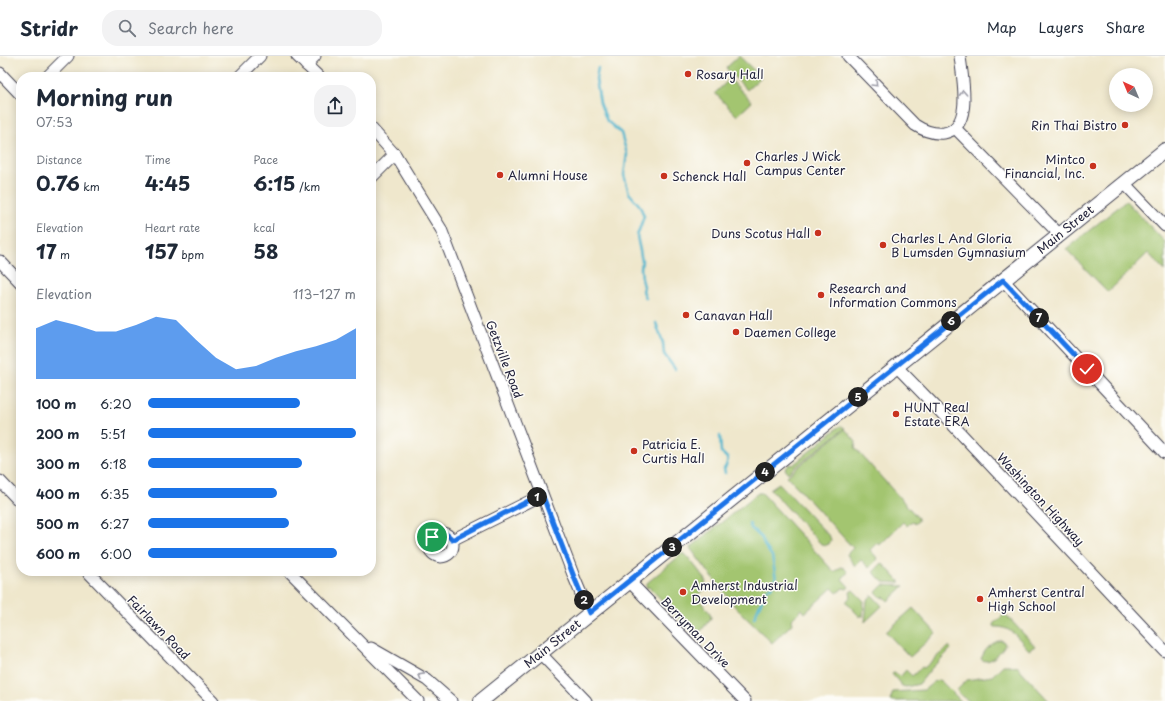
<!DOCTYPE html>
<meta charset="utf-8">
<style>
:root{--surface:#fff;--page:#f2f2f3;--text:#1f2937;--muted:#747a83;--line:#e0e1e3;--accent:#1a73e8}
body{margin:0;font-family:"Playpen Sans",sans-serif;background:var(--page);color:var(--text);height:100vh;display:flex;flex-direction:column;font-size:15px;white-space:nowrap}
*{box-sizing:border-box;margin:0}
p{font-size:13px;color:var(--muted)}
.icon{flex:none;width:22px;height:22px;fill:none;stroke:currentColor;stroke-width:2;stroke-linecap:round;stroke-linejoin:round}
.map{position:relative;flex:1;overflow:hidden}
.side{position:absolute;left:16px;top:16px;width:360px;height:504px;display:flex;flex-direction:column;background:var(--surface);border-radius:16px;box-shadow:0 2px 10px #0003}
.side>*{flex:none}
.needle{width:26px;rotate:316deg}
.buttons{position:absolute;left:1109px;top:12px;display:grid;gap:8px}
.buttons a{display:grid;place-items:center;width:44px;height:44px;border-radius:50%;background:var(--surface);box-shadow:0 2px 10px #0003;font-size:20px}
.pin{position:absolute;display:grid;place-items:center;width:34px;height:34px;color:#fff;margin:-17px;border:2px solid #fff;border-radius:50%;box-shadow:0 1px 4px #0007}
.km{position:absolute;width:20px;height:20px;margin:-10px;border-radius:50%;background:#222;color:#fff;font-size:11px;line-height:20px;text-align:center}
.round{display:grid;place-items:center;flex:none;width:42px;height:42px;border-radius:16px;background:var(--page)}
.headline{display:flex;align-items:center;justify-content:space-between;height:68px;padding:0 20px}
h1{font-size:22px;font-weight:700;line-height:30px}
.stats{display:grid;grid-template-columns:repeat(3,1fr);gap:6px;height:68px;padding:4px 20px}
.stats div{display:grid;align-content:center}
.stats b{font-size:20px;font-weight:700}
.stats small{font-size:11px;font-weight:400}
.stats p{font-size:11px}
.chart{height:112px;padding:8px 20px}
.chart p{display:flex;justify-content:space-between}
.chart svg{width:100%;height:72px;margin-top:4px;fill:var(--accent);opacity:.7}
ul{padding:0 20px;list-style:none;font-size:13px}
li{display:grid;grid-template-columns:64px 48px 1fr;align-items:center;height:30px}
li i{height:10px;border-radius:5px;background:var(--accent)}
header{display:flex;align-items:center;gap:24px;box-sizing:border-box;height:56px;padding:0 20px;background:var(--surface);border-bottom:1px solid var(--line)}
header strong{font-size:19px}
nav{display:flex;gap:22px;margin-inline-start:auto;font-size:14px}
.search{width:280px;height:36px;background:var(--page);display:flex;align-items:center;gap:10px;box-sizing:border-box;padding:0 14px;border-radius:16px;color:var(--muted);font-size:15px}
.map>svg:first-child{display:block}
.green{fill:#a3c56f;stroke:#627455}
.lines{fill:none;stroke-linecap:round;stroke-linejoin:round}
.stream{stroke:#4fb5ce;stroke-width:2.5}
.minor-casing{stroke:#414051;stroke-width:13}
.major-casing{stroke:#414051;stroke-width:16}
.minor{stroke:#fff;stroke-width:11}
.major{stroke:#fff;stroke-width:14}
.oneway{stroke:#9c9ca7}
.route-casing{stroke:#fff;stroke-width:8}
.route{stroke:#1a73e8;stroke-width:5}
.poi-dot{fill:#c8321e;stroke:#fdfcf7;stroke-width:1.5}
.labels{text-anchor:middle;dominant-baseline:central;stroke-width:3;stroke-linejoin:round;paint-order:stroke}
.poi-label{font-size:12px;fill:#22223b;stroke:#fdfcf7;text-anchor:start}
.street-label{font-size:12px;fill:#22223b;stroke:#fdfcf7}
</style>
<header>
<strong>Stridr</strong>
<div class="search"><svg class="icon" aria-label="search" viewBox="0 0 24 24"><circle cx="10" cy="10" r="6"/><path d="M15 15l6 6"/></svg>Search here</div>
<nav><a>Map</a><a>Layers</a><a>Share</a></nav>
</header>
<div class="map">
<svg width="1165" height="645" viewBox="0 0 1165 645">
<rect width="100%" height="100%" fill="#fdfcf7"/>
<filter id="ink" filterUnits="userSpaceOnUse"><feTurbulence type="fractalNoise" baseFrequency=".025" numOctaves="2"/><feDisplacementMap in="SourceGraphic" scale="8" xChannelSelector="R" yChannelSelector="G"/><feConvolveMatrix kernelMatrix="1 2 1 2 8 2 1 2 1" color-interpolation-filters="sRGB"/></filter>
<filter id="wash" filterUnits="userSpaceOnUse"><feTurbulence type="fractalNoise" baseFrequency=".012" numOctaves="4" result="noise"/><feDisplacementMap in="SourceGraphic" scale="16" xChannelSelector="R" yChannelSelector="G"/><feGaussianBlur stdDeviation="0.9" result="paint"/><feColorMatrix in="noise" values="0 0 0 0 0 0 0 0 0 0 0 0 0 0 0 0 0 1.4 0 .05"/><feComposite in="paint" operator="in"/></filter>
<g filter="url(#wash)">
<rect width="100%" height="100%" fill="#efe7cc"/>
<g class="green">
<polygon points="739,0 761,21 747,34 726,12"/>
<polygon points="730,23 752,46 737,60 715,37"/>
<polygon points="1126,145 1165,186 1165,215 1148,197 1108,236 1066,193"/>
<polygon points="840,370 845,372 788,417 785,413 790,408 793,409"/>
<polygon points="845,373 856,386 855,392 918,462 918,465 915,468 912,465 907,470 903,466 880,489 877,487 870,494 878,503 869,512 861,504 855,510 849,502 847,498 853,492 787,420"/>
<polygon points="779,427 830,481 831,484 829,488 824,490 821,488 770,433"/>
<polygon points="758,437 762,437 834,516 841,511 844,512 848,516 842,523 849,531 847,533 843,532 837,537 832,532 805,557 802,553 791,564 792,568 772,587 736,552 690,492"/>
<polygon points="683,497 687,500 706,524 706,527 701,531 704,534 696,540 710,557 711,562 697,580 649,531 646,532 647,527"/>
<polygon points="882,507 899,525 899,527 883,526 873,516"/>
<polygon points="883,529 904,530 888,545 884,541 882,542 876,536"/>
<polygon points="853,534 864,545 863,561 861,559 860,561 846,546 851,540 850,536"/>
<polygon points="872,539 882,550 865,566 867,544"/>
<polygon points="913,552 936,577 910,601 886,576"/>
<path d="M1005,558L1035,590L1029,594C1019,583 1011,570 995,571L993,568Z"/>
<path d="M1001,584L1004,586L1005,589C1000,596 990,610 981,603C985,593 991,587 1001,584Z"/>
<polygon points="949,590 951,593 930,614 919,628 906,631 902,630 892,618 895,616 900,621 906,614 912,620 922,611 924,612"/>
<path d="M1003,609H1009L1016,611L1017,610L1049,645H969C964,642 959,639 957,634L967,624L992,620Z"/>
<polygon points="938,624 941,625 961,645 890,645 893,636 924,634 935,625"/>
</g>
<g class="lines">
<g class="stream">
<polyline points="598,12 596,23 600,47 607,65 621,77 627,98 624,119 629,137 640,150 644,160 637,180 642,205 641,212 642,223 644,230 643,235 646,242"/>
<polyline points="656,267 663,287 664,298 675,313"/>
<polyline points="720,380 721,396 728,403 726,410 724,413 725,417"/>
<polyline points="749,467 751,472 762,482 764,489 772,500 776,523 772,530 766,534 754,562"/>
</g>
</g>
</g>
<g filter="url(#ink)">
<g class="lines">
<defs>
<g id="minor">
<polyline points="297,0 319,21"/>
<path d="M848,0L915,69C924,75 933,78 944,77C974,72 962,21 960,0"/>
<polyline points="306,9 315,0"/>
<polyline points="0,17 21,39"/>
<polyline points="47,21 68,0"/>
<polyline points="239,21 260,0"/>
<polyline points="371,72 396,100 441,173 574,521 589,557"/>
<polyline points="955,72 1059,178"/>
<polyline points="371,122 395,98"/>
<polyline points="1124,127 1165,170"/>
<polyline points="0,205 21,227"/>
<polyline points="1003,224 1165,397"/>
<polyline points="896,310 935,350 1165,595"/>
<polyline points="0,425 21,447"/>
<circle cx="441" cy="489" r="12"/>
<polyline points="452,484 542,439"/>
<polyline points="87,515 213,645"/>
<polyline points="289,515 418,645"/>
<polyline points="629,525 745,645"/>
<polyline points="371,592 427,624 451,645"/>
<polyline points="540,597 586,645"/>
</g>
<polyline id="major" points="481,645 1165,94"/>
</defs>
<use href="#minor" class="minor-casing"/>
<use href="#major" class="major-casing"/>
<use href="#minor" class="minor"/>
<use href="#major" class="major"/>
</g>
<defs><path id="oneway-chevron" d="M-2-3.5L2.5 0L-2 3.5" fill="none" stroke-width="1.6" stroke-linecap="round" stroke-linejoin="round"/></defs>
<g class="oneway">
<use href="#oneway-chevron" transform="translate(875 28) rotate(46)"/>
<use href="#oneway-chevron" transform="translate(963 37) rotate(-93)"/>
<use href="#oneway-chevron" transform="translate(421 620) rotate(-151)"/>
</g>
</g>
<g class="lines" filter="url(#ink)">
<defs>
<path id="route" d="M432,481C439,475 447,476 452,484L542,438L574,521L589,557L1003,224L1087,313"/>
</defs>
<use href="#route" class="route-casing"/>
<use href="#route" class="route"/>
</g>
<g class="poi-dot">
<circle cx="688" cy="18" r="4"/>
<circle cx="1125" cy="69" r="4"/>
<circle cx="747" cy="107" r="4"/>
<circle cx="1093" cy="110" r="4"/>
<circle cx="500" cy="119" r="4"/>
<circle cx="664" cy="120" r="4"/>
<circle cx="818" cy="177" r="4"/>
<circle cx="883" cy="189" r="4"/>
<circle cx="821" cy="239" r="4"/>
<circle cx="686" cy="259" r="4"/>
<circle cx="736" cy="276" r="4"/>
<circle cx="896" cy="358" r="4"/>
<circle cx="634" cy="395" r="4"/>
<circle cx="683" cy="536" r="4"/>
<circle cx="980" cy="543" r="4"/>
</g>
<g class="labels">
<g class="poi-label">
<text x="696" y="18">Rosary Hall</text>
<text x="1117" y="69" text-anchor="end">Rin Thai Bistro</text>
<text x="755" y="100">Charles J Wick<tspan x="755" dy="14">Campus Center</tspan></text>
<text x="1085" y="103" text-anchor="end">Mintco<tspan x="1085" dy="14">Financial, Inc.</tspan></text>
<text x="508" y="119">Alumni House</text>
<text x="672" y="120">Schenck Hall</text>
<text x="810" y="177" text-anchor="end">Duns Scotus Hall</text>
<text x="891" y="182">Charles L And Gloria<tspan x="891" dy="14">B Lumsden Gymnasium</tspan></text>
<text x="829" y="232">Research and<tspan x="829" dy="14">Information Commons</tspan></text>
<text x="694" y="259">Canavan Hall</text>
<text x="744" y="276">Daemen College</text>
<text x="904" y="351">HUNT Real<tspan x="904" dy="14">Estate ERA</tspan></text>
<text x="642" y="388">Patricia E.<tspan x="642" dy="14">Curtis Hall</tspan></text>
<text x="691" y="529">Amherst Industrial<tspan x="691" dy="14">Development</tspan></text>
<text x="988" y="536">Amherst Central<tspan x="988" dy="14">High School</tspan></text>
</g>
<g class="street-label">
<text transform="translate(1065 173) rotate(-39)">Main Street</text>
<text transform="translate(505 303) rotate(69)">Getzville Road</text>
<text transform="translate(1041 443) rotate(47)">Washington Highway</text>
<text transform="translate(159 571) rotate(46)">Fairlawn Road</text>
<text transform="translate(696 576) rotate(46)">Berryman Drive</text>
<text transform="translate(552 587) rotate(-39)">Main Street</text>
</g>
</g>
</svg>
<div class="buttons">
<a><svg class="needle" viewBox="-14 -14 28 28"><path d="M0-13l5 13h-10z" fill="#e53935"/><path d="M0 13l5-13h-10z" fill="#747a83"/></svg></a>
</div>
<div class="pin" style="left:432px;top:481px;background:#1e9e55"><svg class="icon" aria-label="arrive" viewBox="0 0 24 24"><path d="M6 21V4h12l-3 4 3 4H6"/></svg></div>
<div class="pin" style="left:1087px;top:313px;background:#d93025"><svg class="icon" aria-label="check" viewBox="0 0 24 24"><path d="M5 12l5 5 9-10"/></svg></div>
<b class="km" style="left:537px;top:441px">1</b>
<b class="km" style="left:584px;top:544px">2</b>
<b class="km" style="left:672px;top:491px">3</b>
<b class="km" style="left:765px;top:416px">4</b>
<b class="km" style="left:858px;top:341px">5</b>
<b class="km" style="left:951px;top:265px">6</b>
<b class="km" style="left:1039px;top:262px">7</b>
<section class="side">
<div class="headline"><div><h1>Morning run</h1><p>07:53</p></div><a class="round"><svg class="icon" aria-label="share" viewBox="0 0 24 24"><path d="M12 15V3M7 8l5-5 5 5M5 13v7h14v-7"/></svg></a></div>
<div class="stats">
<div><p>Distance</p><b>0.76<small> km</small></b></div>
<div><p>Time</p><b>4:45</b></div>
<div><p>Pace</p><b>6:15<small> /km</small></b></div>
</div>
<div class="stats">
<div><p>Elevation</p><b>17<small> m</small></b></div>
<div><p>Heart rate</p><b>157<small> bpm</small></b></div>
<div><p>kcal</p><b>58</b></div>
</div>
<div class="chart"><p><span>Elevation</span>113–127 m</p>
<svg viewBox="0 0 160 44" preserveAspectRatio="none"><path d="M0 44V13L10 8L20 11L30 15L40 15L50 11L60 6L70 8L80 20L90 31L100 38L110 36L120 31L130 27L140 24L150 20L160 13V44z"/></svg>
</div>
<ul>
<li><b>100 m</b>6:20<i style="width:73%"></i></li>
<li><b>200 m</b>5:51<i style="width:100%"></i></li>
<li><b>300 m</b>6:18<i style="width:74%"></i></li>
<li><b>400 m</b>6:35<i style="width:62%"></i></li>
<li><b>500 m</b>6:27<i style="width:68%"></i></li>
<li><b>600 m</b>6:00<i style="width:91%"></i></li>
</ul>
</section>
</div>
